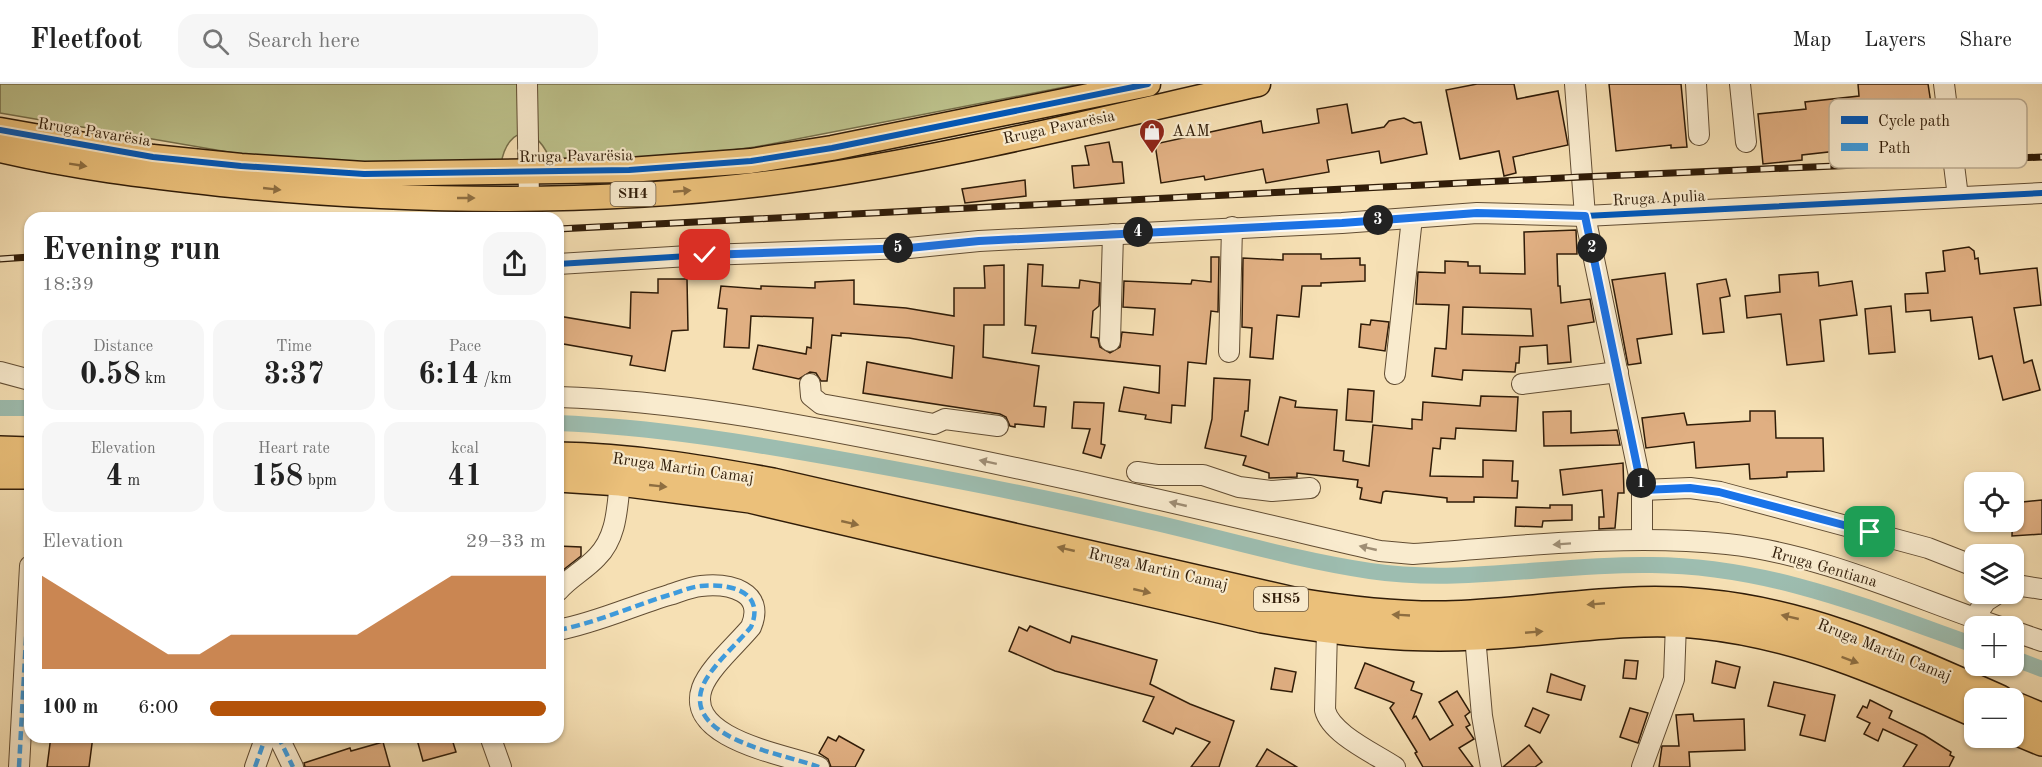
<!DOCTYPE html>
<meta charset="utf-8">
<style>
:root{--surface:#fff;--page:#f6f6f6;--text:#222;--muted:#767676;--line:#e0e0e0;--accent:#b45309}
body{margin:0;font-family:"Old Standard TT",serif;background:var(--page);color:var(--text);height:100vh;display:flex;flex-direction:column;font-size:22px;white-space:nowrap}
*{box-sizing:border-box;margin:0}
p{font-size:20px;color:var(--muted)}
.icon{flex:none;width:33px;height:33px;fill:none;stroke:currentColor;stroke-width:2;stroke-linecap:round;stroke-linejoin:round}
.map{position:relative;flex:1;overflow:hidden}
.details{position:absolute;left:24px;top:128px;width:540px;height:531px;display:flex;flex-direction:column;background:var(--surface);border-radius:18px;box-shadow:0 2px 4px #0004}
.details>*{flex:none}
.fabs{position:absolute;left:1964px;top:388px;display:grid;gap:12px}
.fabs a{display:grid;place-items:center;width:60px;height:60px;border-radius:12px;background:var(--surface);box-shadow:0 2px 4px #0004;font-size:30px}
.pin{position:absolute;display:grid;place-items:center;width:51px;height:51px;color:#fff;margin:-26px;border-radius:12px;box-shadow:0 3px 9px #0006}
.km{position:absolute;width:30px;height:30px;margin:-15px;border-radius:50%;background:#222;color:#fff;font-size:16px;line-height:30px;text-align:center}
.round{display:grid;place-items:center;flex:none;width:63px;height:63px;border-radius:18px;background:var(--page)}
.headline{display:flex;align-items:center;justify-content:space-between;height:102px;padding:0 18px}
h1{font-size:33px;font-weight:700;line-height:45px}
.metrics{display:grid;grid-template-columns:repeat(3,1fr);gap:9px;height:102px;padding:6px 18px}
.metrics div{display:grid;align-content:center;border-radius:15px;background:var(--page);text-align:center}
.metrics b{font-size:30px;font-weight:700}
.metrics small{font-size:16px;font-weight:400}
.metrics p{font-size:16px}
.chart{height:168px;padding:12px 18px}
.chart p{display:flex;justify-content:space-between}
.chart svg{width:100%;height:108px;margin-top:6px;fill:var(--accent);opacity:.7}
ul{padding:0 18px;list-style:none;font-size:20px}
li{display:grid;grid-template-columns:96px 72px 1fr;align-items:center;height:45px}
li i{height:15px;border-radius:8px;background:var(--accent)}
header{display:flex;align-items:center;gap:36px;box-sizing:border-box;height:84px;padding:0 30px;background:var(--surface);border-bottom:2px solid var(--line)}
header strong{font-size:28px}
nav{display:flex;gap:33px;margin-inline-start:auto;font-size:21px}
.search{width:420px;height:54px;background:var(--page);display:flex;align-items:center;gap:15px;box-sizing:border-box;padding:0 21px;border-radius:18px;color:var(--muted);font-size:22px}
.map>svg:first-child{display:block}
.green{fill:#bdc28c;stroke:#766f4a;stroke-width:1.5}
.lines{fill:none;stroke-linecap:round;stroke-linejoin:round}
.canal{stroke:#9dbdb0;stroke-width:16}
.building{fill:#e0af82;stroke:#301c08;stroke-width:1.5;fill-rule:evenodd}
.minor-casing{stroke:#624d33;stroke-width:22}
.major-casing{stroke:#301c08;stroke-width:27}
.highway-casing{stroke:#301c08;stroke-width:30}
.minor{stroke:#f9ebce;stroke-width:20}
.major{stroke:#ebc07a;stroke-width:24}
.highway{stroke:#ebc07a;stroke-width:27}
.rail-casing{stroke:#301c08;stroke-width:7}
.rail{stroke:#f9ebce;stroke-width:4.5;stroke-dasharray:14;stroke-linecap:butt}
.quiet{stroke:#3e9bdd;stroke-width:4.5;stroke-dasharray:9 4.5;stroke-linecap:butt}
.cycleway-casing{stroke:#f9ebce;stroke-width:10}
.cycleway{stroke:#0057b8;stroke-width:6}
.oneway{fill:#8e6e41}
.oneway2{fill:#9f8e75}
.route-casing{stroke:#fff;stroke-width:12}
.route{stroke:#1a73e8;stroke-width:8}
.labels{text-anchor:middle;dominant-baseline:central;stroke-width:4.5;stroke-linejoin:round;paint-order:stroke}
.shield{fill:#f9ebce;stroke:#6c5a43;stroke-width:1.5}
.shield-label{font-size:15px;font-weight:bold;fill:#301c08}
.street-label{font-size:16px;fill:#301c08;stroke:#f9ebce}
.poi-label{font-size:16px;fill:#301c08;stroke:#f9ebce;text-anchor:start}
.key{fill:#f9ebce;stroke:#bdad93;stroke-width:1.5}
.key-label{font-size:16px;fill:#301c08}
</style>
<header>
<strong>Fleetfoot</strong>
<div class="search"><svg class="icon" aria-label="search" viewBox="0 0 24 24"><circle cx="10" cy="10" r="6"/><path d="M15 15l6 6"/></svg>Search here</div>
<nav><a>Map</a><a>Layers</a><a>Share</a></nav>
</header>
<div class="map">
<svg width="2042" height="683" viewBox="0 0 2042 683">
<rect width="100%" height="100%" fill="#f6e0b4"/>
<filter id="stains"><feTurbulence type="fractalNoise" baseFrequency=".00333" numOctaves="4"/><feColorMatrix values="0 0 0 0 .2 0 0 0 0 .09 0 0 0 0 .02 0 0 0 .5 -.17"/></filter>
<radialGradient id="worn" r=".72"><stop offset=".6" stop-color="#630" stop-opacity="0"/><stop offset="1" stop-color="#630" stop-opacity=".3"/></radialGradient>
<path class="green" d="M0,0H1080L755,63L687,72L551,79C539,41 508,39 501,80L305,81L0,29Z"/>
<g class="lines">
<g class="canal">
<polyline points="0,324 30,324"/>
<path d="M558,339C655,343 750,359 845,376C940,393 1035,411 1130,433C1209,450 1289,475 1370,487C1464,501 1558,479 1652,481C1768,482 1867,523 1974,561"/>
<polyline points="2013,574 2042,585"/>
</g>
</g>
<g class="building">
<polygon points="1477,0 1514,0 1517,15 1558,7 1568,61 1513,73 1516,89 1504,92 1499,67 1460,75 1446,6"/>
<polygon points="1609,0 1681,0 1687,63 1671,64 1671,61 1616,67"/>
<polygon points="1858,0 1928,0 1936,52 1905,57 1904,53 1845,62 1846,66 1802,71 1802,76 1763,80 1758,30 1806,25 1805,18 1859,12"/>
<polygon points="1347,20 1352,49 1384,43 1389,37 1404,34 1414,39 1421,38 1427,70 1381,79 1379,67 1327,76 1329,88 1266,99 1263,85 1205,96 1204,92 1161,99 1155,60 1261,37 1263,49 1319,39 1317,25"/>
<polygon points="1109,58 1113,78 1122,78 1124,99 1074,104 1072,82 1089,81 1085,62"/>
<polygon points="1025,96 1026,112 965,119 962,105"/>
<path d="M1576,146L1577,170H1557L1558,202H1560L1561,219L1590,215L1594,238L1568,242L1571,278L1548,280L1547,261L1520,263L1519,279H1516L1515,288L1463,286L1462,296L1432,292L1435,264L1446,265L1449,221L1416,220L1418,188L1445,189V177L1468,178V182H1480V189L1525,190L1524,148ZM1463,223L1531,225L1533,252L1462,250Z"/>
<polygon points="1969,163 1974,167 1975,175 1978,174 1980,190 2037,184 2041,221 2014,224 2024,279 2032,276 2040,306 2003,316 1992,272 1979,275 1972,233 1931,237 1930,226 1906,228 1905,210 1928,209 1926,189 1945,187 1943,167"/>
<polygon points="1283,170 1321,170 1321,175 1360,174 1360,181 1365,181 1365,197 1321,199 1321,202 1302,202 1299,233 1277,231 1273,275 1250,273 1252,244 1242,243 1243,174 1283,176"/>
<polygon points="1211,173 1219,173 1218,228 1211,227 1206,280 1188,278 1185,322 1172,321 1171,339 1145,335 1146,331 1119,327 1124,303 1159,309 1160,282 1032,269 1036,242 1025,241 1028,180 1043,181 1042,202 1079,204 1080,196 1100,199 1099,222 1093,227 1091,253 1098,254 1100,263 1110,269 1120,263 1122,248 1153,251 1155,225 1123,223 1124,197 1191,200 1192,196 1211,198"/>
<polygon points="1004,181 1004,241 984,241 983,273 1039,282 1034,322 1046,323 1044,343 1015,340 1015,343 1010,342 1006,333 1000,330 863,309 867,278 952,294 954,262 909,254 841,249 841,252 832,251 827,297 821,297 816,289 810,288 799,295 753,285 758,261 806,270 807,263 811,264 813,234 751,232 749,264 724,263 727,225 718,224 721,202 761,205 761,202 815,204 815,198 854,196 854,220 906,224 954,232 954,204 985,204 984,182"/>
<polygon points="1818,188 1819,202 1852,197 1857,231 1820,236 1824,277 1787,281 1781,230 1747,234 1745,212 1780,208 1779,191"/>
<polygon points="1665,189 1672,250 1637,255 1641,279 1628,281 1612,196"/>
<polygon points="658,195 687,195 688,246 672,247 665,287 630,281 632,272 558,259 558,232 630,244 631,208 658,209"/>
<polygon points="1726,195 1730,212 1720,214 1724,248 1703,250 1697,200"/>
<polygon points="1891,222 1895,268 1869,270 1865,225"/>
<polygon points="1371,236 1389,238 1385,267 1359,263 1361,240 1370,241"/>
<polygon points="1214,294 1250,296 1248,327 1245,327 1241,352 1268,361 1280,313 1296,317 1295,323 1337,326 1334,366 1344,367 1343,377 1369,382 1373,341 1412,345 1412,335 1422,336 1423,318 1480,322 1481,312 1518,313 1516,347 1456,344 1455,355 1441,354 1440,365 1433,364 1430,392 1483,393 1483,376 1513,377 1512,397 1518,397 1517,414 1474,413 1474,418 1447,418 1447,414 1386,407 1383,408 1381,419 1360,415 1362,404 1357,403 1358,396 1297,389 1297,393 1269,394 1269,389 1243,381 1246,372 1205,364 1212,335"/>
<polygon points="1348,305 1374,307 1372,338 1346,336"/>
<polygon points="1074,318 1104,319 1101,360 1105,361 1101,374 1083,369 1090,345 1072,344"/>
<polygon points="1571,327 1571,349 1617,346 1620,361 1544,362 1543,328"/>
<polygon points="1750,327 1775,327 1776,354 1823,354 1824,387 1787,388 1787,393 1750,395 1749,380 1696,384 1694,358 1646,364 1642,334 1684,329 1687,341 1750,337"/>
<polygon points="1623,379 1624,409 1618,409 1615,444 1599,445 1599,433 1604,433 1602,406 1563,411 1560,386"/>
<polygon points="2042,416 2042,450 2012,452 2013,419"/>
<polygon points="1550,421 1572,421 1572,436 1543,437 1542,443 1515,442 1516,423 1550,424"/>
<polygon points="558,462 581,463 581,472 558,490"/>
<polygon points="1030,542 1070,559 1072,552 1157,576 1150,600 1190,620 1234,637 1219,683 1191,683 1210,658 1176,644 1173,650 1143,637 1154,613 1055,587 1009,567 1019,543 1027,547"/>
<polygon points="1625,576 1638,577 1636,595 1623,594"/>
<polygon points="1716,577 1740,583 1735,604 1712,599"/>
<polygon points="1365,579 1414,598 1411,606 1422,610 1413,634 1416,632 1430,656 1453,641 1439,618 1457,607 1470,628 1465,632 1470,641 1466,643 1474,655 1459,664 1473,683 1423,683 1415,669 1417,668 1390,624 1394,619 1355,604"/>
<polygon points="1275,584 1296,588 1292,608 1271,605"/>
<polygon points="1551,590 1585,602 1581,616 1547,608"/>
<polygon points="1774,598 1835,611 1825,657 1800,651 1805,631 1768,622"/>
<polygon points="1870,616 1892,627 1889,634 1924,651 1951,668 1950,671 1954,673 1949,683 1903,683 1917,661 1883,645 1878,657 1864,650 1870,639 1857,633 1863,622 1867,624"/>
<polygon points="1533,624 1549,631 1540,649 1525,642"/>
<polygon points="1630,624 1648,629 1638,659 1620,653"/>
<polygon points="1693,630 1694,637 1744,635 1745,666 1689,668 1690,683 1659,683 1662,662 1679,662 1676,631"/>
<polygon points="51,652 93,652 89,683 47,683"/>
<polygon points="416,652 451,652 456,668 423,677"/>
<polygon points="839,652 864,666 855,683 831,683 828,675 819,669 828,653 836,657"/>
<polygon points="383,658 390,683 305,683 304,679 350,664 351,667"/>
<polygon points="1529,661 1542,678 1535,683 1503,683"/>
<polygon points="1267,665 1297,683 1256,683"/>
</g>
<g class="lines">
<defs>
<g id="minor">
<polyline points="527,0 529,114"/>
<polyline points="1575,0 1585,132 1642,406 1642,455"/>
<polyline points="1696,0 1699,51"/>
<polyline points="1740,0 1746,58"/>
<polyline points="1944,0 1958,113"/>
<polyline points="558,180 705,171 909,164 979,157 1342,139 1477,129 1585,132 2042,109"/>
<polyline points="1110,257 1113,150"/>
<polyline points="1229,268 1232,143"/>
<polyline points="0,288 30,296"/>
<polyline points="1395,290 1412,134"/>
<polyline points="810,300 811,312 821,320 934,340 945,335 998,342"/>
<polyline points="1522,300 1618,288"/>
<path d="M558,313C677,317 786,338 903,361C1063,392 1221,430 1380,467L1413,470C1516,463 1623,449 1727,460C1822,470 1911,513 2000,543"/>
<polyline points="1137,388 1157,391 1203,391 1239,403 1272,407 1310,404"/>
<polyline points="1642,406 1690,404 1720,408 1928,464 1974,482"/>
<polyline points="2013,505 2022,502 2042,505"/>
<path d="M558,507C569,494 585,486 597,473C617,453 617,424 620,398"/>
<polyline points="1974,534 1986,517 1997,510"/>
<path d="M558,546C596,539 632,522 669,511C679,508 690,503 701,502C729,499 766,507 751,543C737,560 709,584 702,604C684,656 789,671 819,683"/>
<path d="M1327,546L1325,626C1331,650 1374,669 1395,683"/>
<polyline points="2013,547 2042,557"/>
<polyline points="1475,552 1482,632 1491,683"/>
<polyline points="278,652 293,683"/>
<polyline points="490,652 501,683"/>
<polyline points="19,683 30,482"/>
<polyline points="255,683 266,652"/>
<polyline points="1642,683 1674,595 1676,539"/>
</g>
<g id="major">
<polyline points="0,46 153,73 241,82 364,90 629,86 751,77 832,64 1148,0"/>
<path d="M0,66C72,83 147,92 221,100C417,120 619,122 814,93C963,70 1111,33 1258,0"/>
</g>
<g id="highway">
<polyline points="0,366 30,367"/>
<path d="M558,372C631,373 702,385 773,398L1298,518C1347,526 1396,532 1446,531C1532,529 1618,510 1704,519C1813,529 1902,572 2000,615"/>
<polyline points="0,391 30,391"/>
<path d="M558,394L620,398L750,415L1262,535C1333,547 1403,556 1475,552C1551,549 1627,533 1702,541C1799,551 1886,590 1974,629"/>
<polyline points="2013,621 2042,633"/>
<polyline points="2013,646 2042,658"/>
</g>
</defs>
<use href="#minor" class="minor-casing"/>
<use href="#major" class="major-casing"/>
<use href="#highway" class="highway-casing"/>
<use href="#minor" class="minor"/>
<use href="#major" class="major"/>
<use href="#highway" class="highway"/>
<defs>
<g id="rail">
<polyline points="558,145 1581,93 2042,73"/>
<polyline points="0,175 30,173"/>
</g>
</defs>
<use href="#rail" class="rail-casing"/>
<use href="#rail" class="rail"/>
<g class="quiet">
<path d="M558,546C596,539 632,522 669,511C679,508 690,503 701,502C729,499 766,507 751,543C737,560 709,584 702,604C684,656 789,671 819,683"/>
<polyline points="278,652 293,683"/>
<polyline points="19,683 30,482"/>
<polyline points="255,683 266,652"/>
</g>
<defs>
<g id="cycleway">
<polyline points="0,46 153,73 241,82 364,90 629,86 751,77 832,64 1148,0"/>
<polyline points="558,180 705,171 909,164 979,157 1342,139 1477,129 1585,132 2042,109"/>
</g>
</defs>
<use href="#cycleway" class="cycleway-casing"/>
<use href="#cycleway" class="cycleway"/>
</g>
<defs><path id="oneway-solid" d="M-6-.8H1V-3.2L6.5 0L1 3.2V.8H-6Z" transform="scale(1.5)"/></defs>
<g class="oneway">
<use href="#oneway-solid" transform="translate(78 81) rotate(9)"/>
<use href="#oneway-solid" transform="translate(272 105) rotate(6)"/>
<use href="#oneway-solid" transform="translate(682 107) rotate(-5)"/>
<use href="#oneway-solid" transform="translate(466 114)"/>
<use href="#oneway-solid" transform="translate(658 402) rotate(6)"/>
<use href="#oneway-solid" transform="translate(850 439) rotate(13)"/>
<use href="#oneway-solid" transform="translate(1066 465) rotate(-167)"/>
<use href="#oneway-solid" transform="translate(1142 507) rotate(13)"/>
<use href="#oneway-solid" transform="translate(1596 520) rotate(175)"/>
<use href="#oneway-solid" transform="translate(1401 531) rotate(-177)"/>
<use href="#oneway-solid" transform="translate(1790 533) rotate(-167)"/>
<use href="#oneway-solid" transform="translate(1534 548) rotate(-5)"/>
<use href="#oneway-solid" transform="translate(1850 576) rotate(20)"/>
</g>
<g class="oneway2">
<use href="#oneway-solid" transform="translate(988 378) rotate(-168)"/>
<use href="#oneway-solid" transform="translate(1178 420) rotate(-167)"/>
<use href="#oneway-solid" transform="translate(1562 460) rotate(176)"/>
<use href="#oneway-solid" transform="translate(1368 464) rotate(-167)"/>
</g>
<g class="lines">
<defs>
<polyline id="route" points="705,171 909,164 979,157 1342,139 1477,129 1585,132 1642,406 1690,404 1719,408 1870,448"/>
</defs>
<use href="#route" class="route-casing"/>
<use href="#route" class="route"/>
</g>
<defs>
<symbol id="shop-pin" viewBox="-11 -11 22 30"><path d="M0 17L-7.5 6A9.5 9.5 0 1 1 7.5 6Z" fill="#8f2418" stroke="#f9ebce"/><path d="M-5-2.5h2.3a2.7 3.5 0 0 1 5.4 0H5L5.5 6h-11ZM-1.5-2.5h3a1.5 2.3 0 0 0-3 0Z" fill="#fff"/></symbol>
</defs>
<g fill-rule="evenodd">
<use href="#shop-pin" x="1137" y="33" width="30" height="40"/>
</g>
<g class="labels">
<g class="shield">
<rect x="610.5" y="98" width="45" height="24" rx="4.5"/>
<rect x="1254" y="503" width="54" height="24" rx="4.5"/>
</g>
<g class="shield-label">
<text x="633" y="110">SH4</text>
<text x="1281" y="515">SH85</text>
</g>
<g class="street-label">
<text transform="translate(1059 44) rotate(-12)">Rruga Pavarësia</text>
<text transform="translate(94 49) rotate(9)">Rruga Pavarësia</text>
<text transform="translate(576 73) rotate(-1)">Rruga Pavarësia</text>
<text transform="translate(1659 115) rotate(-3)">Rruga Apulia</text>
<text transform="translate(683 385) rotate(8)">Rruga Martin Camaj</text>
<text transform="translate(1824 484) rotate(16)">Rruga Gentiana</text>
<text transform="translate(1158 486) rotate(13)">Rruga Martin Camaj</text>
<text transform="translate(1884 567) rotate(22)">Rruga Martin Camaj</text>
</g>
<g class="poi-label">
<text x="1172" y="48">AAM</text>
</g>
</g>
<rect x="1829" y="15" width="198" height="69" rx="9" class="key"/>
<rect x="1841" y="32" width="27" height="8" fill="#0057b8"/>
<rect x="1841" y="59" width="27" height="8" fill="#3e9bdd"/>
<g class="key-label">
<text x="1878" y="42">Cycle path</text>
<text x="1878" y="69">Path</text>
</g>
<rect width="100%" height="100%" filter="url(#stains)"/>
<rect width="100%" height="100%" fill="url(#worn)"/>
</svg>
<div class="fabs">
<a><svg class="icon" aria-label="locate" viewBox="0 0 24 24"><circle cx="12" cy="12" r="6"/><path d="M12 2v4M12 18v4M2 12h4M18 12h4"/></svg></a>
<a><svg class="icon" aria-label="layers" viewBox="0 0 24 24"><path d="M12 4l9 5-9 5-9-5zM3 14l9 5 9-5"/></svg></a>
<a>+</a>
<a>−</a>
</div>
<div class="pin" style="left:1870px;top:448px;background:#1e9e55"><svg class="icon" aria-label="arrive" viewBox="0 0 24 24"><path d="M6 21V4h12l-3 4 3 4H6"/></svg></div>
<div class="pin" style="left:705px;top:171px;background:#d93025"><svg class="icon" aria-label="check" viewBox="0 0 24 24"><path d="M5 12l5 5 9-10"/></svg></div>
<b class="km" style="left:1641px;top:399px">1</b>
<b class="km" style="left:1592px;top:164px">2</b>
<b class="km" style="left:1378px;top:136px">3</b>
<b class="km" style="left:1138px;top:148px">4</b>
<b class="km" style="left:898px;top:164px">5</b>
<section class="details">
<div class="headline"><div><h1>Evening run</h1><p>18:39</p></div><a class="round"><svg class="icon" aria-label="share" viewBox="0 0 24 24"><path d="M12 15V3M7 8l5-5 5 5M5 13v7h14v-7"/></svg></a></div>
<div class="metrics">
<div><p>Distance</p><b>0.58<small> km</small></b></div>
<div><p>Time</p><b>3:37</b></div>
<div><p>Pace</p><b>6:14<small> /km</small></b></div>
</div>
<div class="metrics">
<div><p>Elevation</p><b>4<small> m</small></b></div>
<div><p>Heart rate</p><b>158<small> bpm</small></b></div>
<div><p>kcal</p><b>41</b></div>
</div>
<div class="chart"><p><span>Elevation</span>29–33 m</p>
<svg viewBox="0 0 160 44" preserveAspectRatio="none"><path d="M0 44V6L10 14L20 22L30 30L40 38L50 38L60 30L70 30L80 30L90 30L100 30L110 22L120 14L130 6L140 6L150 6L160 6V44z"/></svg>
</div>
<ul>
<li><b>100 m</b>6:00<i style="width:100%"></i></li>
</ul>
</section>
</div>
